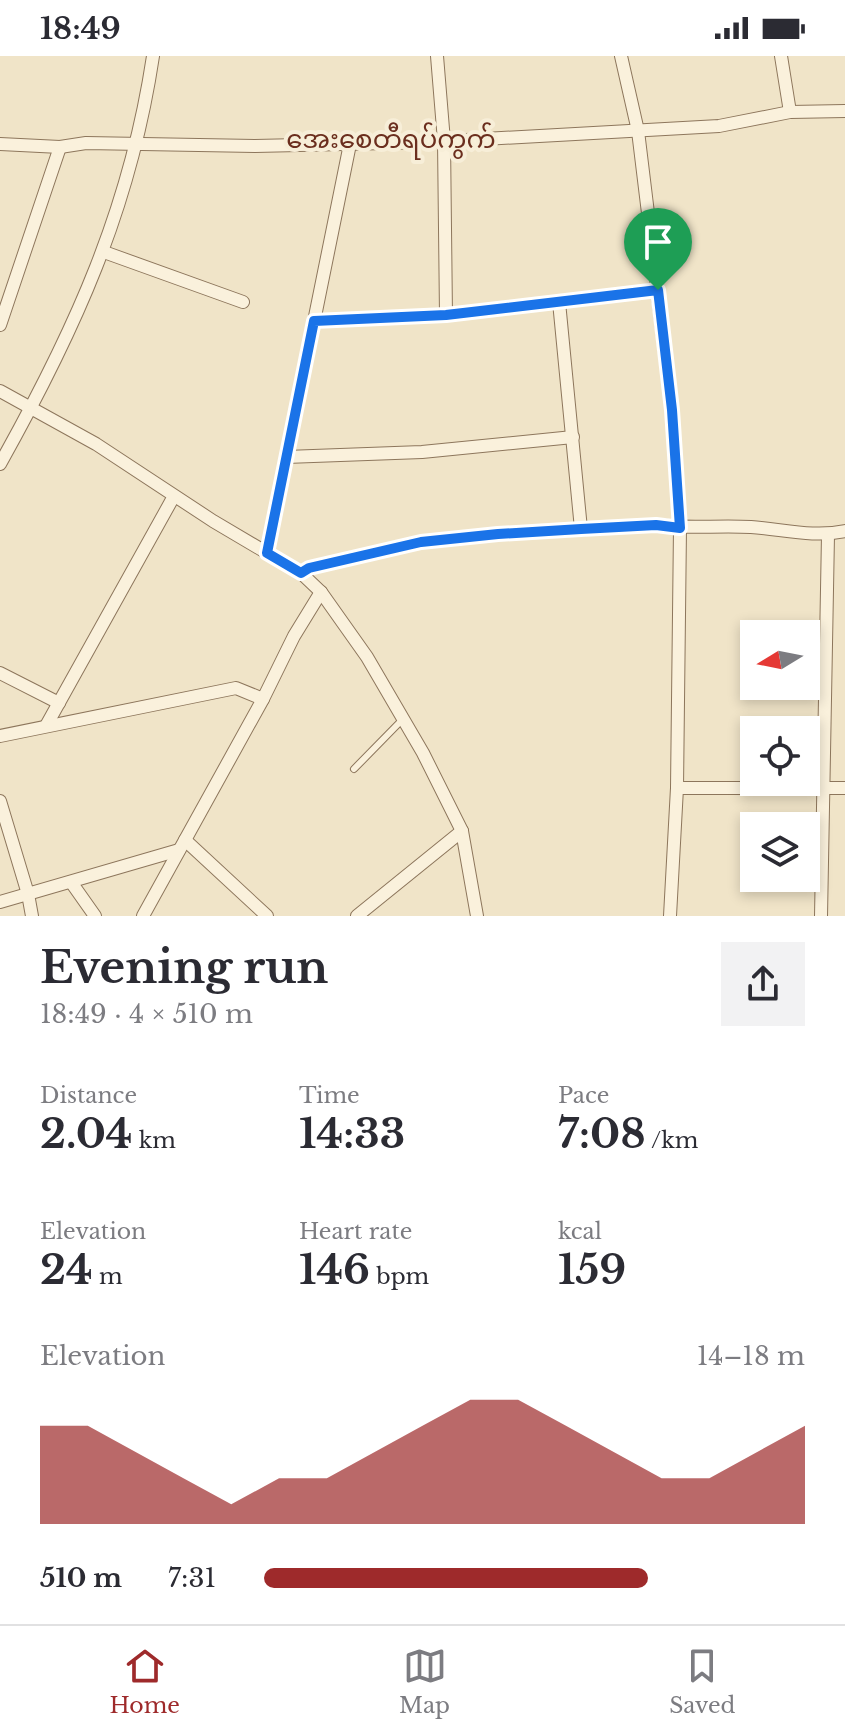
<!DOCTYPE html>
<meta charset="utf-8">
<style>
:root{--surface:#fff;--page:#f2f2f3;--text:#2b2b33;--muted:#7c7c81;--line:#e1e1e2;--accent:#9e2a2b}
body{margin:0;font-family:"Libre Baskerville","Noto Sans Myanmar",serif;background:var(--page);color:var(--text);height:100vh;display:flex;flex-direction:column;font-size:30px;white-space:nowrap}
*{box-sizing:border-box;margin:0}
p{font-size:26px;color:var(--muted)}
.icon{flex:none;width:44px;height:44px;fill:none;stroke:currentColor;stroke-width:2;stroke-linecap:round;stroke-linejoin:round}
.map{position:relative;height:860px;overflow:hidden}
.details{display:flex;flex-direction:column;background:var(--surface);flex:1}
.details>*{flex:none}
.needle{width:52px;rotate:260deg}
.tools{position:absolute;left:740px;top:564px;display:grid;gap:16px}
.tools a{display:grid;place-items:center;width:80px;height:80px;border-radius:0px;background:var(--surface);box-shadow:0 4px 12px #0003;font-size:40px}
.pin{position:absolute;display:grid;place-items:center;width:68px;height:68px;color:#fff;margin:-82px -34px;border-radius:50% 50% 50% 0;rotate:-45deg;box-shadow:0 0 8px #0007}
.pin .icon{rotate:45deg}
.round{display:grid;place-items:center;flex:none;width:84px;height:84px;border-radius:0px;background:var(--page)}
.headline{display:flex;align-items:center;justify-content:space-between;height:136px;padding:0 40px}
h1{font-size:44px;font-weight:700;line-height:60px}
.stats{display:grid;grid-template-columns:repeat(3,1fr);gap:12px;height:136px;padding:8px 40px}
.stats div{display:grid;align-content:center}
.stats b{font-size:40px;font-weight:700}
.stats small{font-size:22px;font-weight:400}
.stats p{font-size:22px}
.chart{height:224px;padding:16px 40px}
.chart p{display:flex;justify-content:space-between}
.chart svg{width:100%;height:144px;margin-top:8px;fill:var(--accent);opacity:.7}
ul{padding:0 40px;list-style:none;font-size:26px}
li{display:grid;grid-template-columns:128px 96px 1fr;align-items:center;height:60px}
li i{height:20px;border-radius:10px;background:var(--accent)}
.status{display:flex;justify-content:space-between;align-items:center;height:56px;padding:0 40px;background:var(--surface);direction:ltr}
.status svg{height:22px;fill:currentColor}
.menu{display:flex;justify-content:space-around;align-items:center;height:112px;border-top:2px solid var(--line);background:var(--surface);font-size:22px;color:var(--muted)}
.menu a{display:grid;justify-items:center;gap:4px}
.menu .selected{color:var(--accent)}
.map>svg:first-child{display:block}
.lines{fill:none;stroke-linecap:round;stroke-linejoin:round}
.service-casing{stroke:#8d765c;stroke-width:8}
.minor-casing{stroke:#8d765c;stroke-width:14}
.service{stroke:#faf1dc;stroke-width:6}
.minor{stroke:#faf1dc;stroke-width:12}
.route-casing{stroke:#fff;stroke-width:16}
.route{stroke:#1a73e8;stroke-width:10}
.labels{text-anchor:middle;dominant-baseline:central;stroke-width:8;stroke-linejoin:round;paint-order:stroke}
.quarter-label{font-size:26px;fill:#6b2e1e;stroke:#f7eed8}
</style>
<div class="status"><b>18:49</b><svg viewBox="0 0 49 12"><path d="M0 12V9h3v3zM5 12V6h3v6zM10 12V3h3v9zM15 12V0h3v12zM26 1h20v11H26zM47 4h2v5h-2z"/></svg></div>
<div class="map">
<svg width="845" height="860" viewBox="0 0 845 860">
<rect width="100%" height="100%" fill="#f0e4c8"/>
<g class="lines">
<defs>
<polyline id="service" points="354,713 403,663"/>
<g id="minor">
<polyline points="437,0 444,85 446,259"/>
<polyline points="621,0 638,75 672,354 680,472 677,732 670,860"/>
<polyline points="781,0 790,56"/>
<polyline points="0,88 60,91 86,87 255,90 431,86 719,70 790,56 845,55"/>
<polyline points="104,196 243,246"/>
<polyline points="559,246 581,473"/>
<polyline points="314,265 446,259 658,234"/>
<polyline points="0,269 60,91"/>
<polyline points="0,335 96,388 213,465 301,517 321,536 367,601 423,697 462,775 477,860"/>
<polyline points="286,401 422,396 573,381"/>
<path d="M0,408C75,274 130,153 153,0"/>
<polyline points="267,497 350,88"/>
<path d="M301,517L309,512L421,486L498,478L656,469C688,473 719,469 751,471C782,473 814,482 845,475"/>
<polyline points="0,617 59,647"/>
<polyline points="46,670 174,440"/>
<polyline points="0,680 236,632 263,643"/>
<polyline points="677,732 845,732"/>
<polyline points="0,745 28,838 32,860"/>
<polyline points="185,784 267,860"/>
<polyline points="71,826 95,860"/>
<polyline points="0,846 179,794"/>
<polyline points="143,860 263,643 294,580 321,536"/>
<polyline points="357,860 462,775"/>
<polyline points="821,860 828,479"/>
</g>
</defs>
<use href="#service" class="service-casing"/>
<use href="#minor" class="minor-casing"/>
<use href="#service" class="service"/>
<use href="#minor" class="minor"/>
</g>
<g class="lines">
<defs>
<polygon id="route" points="658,234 672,354 680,472 656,469 581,473 498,478 421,486 309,512 301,517 267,497 314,265 446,259"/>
</defs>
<use href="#route" class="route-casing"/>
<use href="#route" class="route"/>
</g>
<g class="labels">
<g class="quarter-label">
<text x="391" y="83">အေးစေတီရပ်ကွက်</text>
</g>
</g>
</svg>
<div class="tools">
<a><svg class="needle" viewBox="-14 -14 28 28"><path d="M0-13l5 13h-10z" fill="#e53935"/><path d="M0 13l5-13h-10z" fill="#7c7c81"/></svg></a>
<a><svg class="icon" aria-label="locate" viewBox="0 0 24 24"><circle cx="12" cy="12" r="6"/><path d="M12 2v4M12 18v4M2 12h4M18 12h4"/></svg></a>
<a><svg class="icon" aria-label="layers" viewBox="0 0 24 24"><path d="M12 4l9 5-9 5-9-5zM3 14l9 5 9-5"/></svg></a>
</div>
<div class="pin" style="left:658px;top:234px;background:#1e9e55"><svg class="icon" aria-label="arrive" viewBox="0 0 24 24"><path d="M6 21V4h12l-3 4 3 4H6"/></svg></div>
</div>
<section class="details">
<div class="headline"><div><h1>Evening run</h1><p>18:49 · 4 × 510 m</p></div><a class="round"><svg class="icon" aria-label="share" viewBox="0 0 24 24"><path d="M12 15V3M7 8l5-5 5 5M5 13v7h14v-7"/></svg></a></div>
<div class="stats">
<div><p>Distance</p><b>2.04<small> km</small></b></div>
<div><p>Time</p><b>14:33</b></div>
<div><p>Pace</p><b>7:08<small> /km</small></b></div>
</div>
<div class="stats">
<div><p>Elevation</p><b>24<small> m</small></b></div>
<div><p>Heart rate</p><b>146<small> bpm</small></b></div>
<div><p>kcal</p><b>159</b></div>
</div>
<div class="chart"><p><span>Elevation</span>14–18 m</p>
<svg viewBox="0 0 160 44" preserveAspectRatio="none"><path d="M0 44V14L10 14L20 22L30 30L40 38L50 30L60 30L70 22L80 14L90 6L100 6L110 14L120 22L130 30L140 30L150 22L160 14V44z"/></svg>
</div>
<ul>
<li><b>510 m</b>7:31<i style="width:71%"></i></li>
</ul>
</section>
<nav class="menu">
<a class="selected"><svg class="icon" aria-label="home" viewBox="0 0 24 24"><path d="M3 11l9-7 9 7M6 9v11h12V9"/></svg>Home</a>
<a><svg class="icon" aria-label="map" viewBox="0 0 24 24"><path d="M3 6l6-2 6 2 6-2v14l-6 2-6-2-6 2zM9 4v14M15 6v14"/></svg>Map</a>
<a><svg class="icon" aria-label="saved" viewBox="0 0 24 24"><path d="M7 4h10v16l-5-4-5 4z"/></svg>Saved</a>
</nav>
